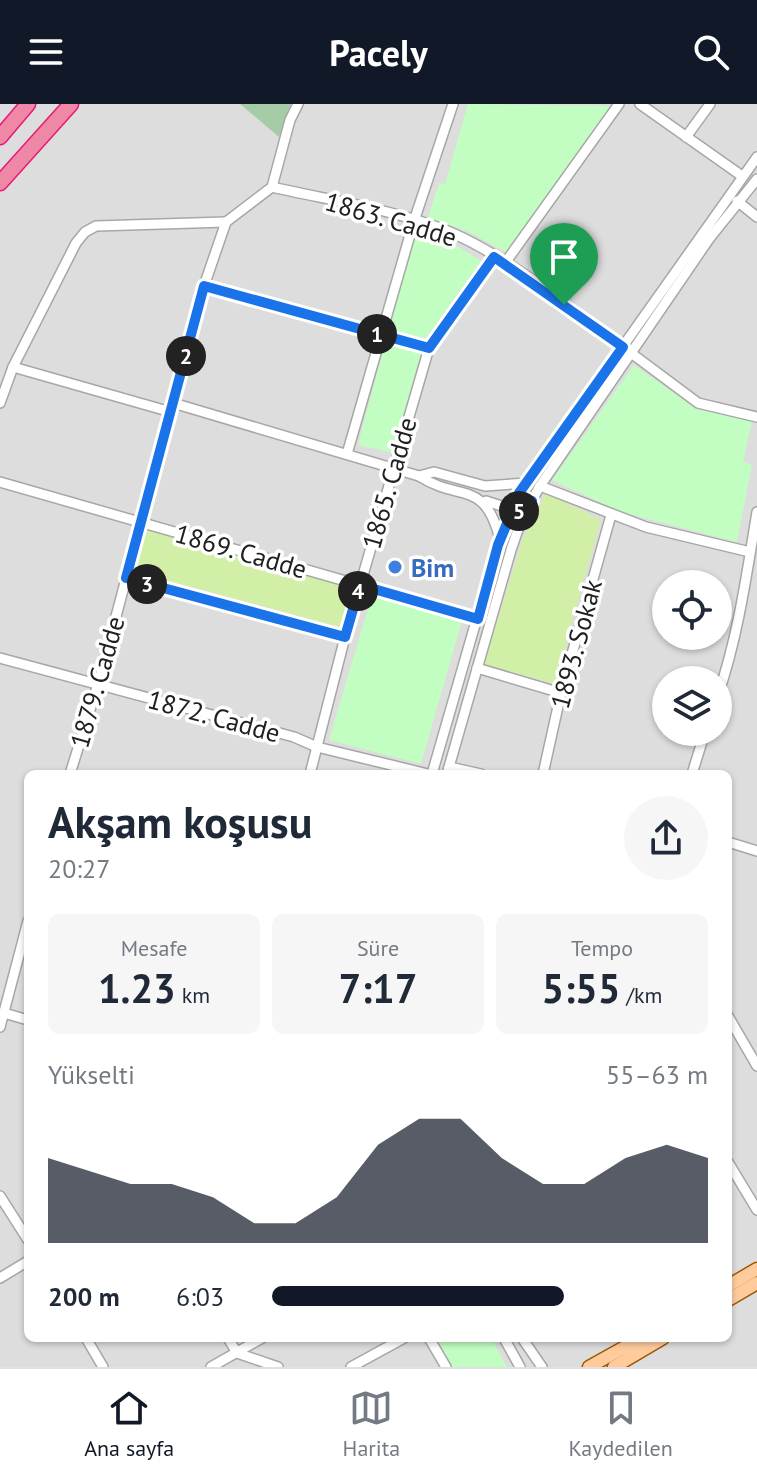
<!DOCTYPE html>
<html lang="tr">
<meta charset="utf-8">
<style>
:root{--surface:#fff;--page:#f6f6f7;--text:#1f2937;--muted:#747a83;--line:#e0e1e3;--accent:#111827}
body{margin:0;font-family:"PT Sans",sans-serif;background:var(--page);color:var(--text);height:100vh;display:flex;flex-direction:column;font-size:30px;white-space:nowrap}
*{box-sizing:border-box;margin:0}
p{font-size:26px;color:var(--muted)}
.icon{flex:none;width:44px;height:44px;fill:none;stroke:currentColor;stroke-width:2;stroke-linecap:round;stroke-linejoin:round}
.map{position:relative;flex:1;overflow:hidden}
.panel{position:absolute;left:24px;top:666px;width:708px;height:572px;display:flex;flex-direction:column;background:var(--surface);border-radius:12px;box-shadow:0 2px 6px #0004}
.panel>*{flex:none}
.tools{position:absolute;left:652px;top:466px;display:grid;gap:16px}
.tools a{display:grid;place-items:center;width:80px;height:80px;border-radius:50%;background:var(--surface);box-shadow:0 2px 6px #0004;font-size:40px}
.pin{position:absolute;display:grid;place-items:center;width:68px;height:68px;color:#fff;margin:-82px -34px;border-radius:50% 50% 50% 0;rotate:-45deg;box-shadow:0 0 8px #0007}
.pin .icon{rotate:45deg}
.km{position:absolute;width:40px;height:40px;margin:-20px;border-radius:50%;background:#222;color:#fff;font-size:22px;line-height:40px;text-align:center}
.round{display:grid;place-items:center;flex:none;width:84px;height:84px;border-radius:42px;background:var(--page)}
.summary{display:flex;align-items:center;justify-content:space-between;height:136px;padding:0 24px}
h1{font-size:44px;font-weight:700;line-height:60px}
.stats{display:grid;grid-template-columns:repeat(3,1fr);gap:12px;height:136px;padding:8px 24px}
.stats div{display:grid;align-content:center;border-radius:12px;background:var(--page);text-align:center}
.stats b{font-size:40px;font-weight:700}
.stats small{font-size:22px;font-weight:400}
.stats p{font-size:22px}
.chart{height:224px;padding:16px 24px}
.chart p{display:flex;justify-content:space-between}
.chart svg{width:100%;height:144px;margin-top:8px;fill:var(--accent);opacity:.7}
ul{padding:0 24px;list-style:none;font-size:26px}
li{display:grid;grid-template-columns:128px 96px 1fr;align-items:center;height:60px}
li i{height:20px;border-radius:10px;background:var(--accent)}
header{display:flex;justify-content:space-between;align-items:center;height:104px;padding:0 24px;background:var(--accent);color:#fff;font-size:36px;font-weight:700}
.tabs{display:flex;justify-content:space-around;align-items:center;height:112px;border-top:2px solid var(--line);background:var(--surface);font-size:22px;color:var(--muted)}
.tabs a{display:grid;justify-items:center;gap:4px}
.tabs .on{color:var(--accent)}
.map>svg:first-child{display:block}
.residential{fill:#dedddd;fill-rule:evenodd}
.grass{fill:#d2efa8}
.cemetery{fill:#a5cca7}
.park{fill:#c2fdc1}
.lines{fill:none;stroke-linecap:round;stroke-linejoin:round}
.minor-casing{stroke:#a7a7a7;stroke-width:12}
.major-casing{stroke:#9c5800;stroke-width:15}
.highway-casing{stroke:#e81a76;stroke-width:17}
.minor{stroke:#fff;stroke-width:9}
.major{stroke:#ffcb9d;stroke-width:12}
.highway{stroke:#ee88a6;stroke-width:14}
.route-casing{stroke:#fff;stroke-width:16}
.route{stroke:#1a73e8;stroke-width:10}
.shop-dot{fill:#3f7fe0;stroke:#fff;stroke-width:3}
.labels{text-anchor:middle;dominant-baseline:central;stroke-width:7;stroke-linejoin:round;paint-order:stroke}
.street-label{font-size:26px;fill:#202020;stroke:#fff}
.shop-label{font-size:26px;font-weight:bold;fill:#366cbe;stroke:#fff;text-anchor:start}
</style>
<header><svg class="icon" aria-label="menu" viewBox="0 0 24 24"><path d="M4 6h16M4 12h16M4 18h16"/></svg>Pacely<svg class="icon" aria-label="search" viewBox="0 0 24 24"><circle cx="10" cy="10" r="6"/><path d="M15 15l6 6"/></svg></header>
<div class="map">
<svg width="757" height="1263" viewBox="0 0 757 1263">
<rect width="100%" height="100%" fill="#f1ece6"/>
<path class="residential" d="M0,0H757V1263H0ZM666,480H718V532H666ZM666,576H718V628H666ZM28,670H728V1234H28Z"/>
<g class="grass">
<polygon points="546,389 601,416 555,580 484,560 523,434"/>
<polygon points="146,426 352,485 341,523 132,467"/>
</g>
<polygon class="cemetery" points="240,0 291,0 279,33"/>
<g class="park">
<polygon points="468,0 611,2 506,148 469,128 428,113 439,79 445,80"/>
<polygon points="415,130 451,138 481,157 424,236 389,225"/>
<polygon points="385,239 421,249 394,349 358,341"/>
<polygon points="634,261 694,303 752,317 743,358 752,361 737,438 621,408 552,376"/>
<polygon points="372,491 462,517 421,660 329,636"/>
<polygon points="436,1234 491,1234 507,1263 452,1263"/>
</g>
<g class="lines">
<defs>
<g id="minor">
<polyline points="640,0 742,72"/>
<polyline points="686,33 710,0"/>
<path d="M272,83C328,96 397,106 450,128C509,153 570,205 623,243"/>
<polyline points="737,97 757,113"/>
<polyline points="505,159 619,0"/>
<polyline points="204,182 429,244"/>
<polyline points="631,249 698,299 757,313"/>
<polyline points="13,263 171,308"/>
<polyline points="0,299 13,263 76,139 85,128 96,122 226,118"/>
<path d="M173,299L419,372C461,399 484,374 500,435"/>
<polyline points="347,350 414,117 453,0"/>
<polyline points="419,372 434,368 485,382 527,379"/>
<polyline points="0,378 478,515"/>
<polyline points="540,382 646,423 750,448"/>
<polyline points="486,397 517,407"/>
<polyline points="126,474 345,533"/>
<polyline points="0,554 294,633 317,643 428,670"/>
<polyline points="477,564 561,589"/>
<path d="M718,591C738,533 747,468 757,408"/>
<polyline points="449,663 481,670"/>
<polyline points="70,670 98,580 204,182 226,118 272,83 290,16 298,0"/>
<polyline points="310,670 345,533 429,244 494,153"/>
<polyline points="432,670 498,441 519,389 757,53"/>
<polyline points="447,670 511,446 522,414 540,382 709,135 757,75"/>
<polyline points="543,670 561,589 611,411"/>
<polyline points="692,670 705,628"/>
<polyline points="728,738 757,747"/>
<polyline points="4,909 28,916"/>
<polyline points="728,912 757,962"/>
<polyline points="0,923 28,817"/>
<polyline points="728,1058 757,1106"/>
<polyline points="0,1092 28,1136"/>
<polyline points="0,1174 28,1157"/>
<polyline points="86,1234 103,1263"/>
<polyline points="228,1234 237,1249 278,1263"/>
<polyline points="429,1234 446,1263"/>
<polyline points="504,1234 520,1263"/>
<polyline points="522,1234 542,1263"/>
<polyline points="211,1263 262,1234"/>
<polyline points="351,1263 404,1234"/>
</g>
<g id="major">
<polyline points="728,1182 757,1165"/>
<polyline points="728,1196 757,1179"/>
<polyline points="589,1263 641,1234"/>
<polyline points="614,1263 663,1234"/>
</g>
<g id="highway">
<polyline points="0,33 28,0"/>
<polyline points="0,79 71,0"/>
</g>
</defs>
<use href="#minor" class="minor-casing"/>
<use href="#major" class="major-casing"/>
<use href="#highway" class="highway-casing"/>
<use href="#minor" class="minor"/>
<use href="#major" class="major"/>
<use href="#highway" class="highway"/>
</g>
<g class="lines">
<defs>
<polygon id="route" points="494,153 623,243 519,389 518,392 532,397 525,409 513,405 498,441 478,515 360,481 345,533 126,474 204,182 429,244"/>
</defs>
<use href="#route" class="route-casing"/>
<use href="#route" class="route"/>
</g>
<circle class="shop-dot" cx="395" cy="463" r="8"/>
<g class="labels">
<g class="street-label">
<text transform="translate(391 115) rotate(16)">1863. Cadde</text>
<text transform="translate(389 379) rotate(-74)">1865. Cadde</text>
<text transform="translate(241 447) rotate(16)">1869. Cadde</text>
<text transform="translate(576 540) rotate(-75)">1893. Sokak</text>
<text transform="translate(97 578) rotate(-74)">1879. Cadde</text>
<text transform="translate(214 612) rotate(15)">1872. Cadde</text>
</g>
<g class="shop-label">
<text x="411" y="463">Bim</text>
</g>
</g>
</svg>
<div class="tools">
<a><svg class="icon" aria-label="locate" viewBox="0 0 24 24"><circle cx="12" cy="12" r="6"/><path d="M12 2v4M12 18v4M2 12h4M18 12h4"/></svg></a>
<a><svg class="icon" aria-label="layers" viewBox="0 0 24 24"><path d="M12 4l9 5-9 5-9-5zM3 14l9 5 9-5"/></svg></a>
</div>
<div class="pin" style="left:564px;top:201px;background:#1e9e55"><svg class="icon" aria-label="arrive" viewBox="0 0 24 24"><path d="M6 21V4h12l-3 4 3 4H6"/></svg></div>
<b class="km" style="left:377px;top:230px">1</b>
<b class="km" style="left:186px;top:252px">2</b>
<b class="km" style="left:147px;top:480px">3</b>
<b class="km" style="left:358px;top:487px">4</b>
<b class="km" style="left:519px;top:407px">5</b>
<section class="panel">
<div class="summary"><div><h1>Akşam koşusu</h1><p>20:27</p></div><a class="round"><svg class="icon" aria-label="share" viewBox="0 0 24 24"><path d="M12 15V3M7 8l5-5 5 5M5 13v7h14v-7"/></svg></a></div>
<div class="stats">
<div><p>Mesafe</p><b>1.23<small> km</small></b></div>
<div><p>Süre</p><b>7:17</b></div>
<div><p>Tempo</p><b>5:55<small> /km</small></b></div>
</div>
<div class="chart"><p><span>Yükselti</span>55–63 m</p>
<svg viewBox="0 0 160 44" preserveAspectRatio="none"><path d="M0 44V18L10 22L20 26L30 26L40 30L50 38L60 38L70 30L80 14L90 6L100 6L110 18L120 26L130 26L140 18L150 14L160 18V44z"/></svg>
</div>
<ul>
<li><b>200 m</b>6:03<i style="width:67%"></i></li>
</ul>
</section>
</div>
<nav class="tabs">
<a class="on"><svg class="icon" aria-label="home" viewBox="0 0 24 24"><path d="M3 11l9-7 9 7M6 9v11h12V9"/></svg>Ana sayfa</a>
<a><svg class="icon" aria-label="map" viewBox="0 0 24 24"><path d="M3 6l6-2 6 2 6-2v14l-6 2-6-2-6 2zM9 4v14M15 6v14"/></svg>Harita</a>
<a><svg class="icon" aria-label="saved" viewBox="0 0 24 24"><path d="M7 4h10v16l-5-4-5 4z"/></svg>Kaydedilen</a>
</nav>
